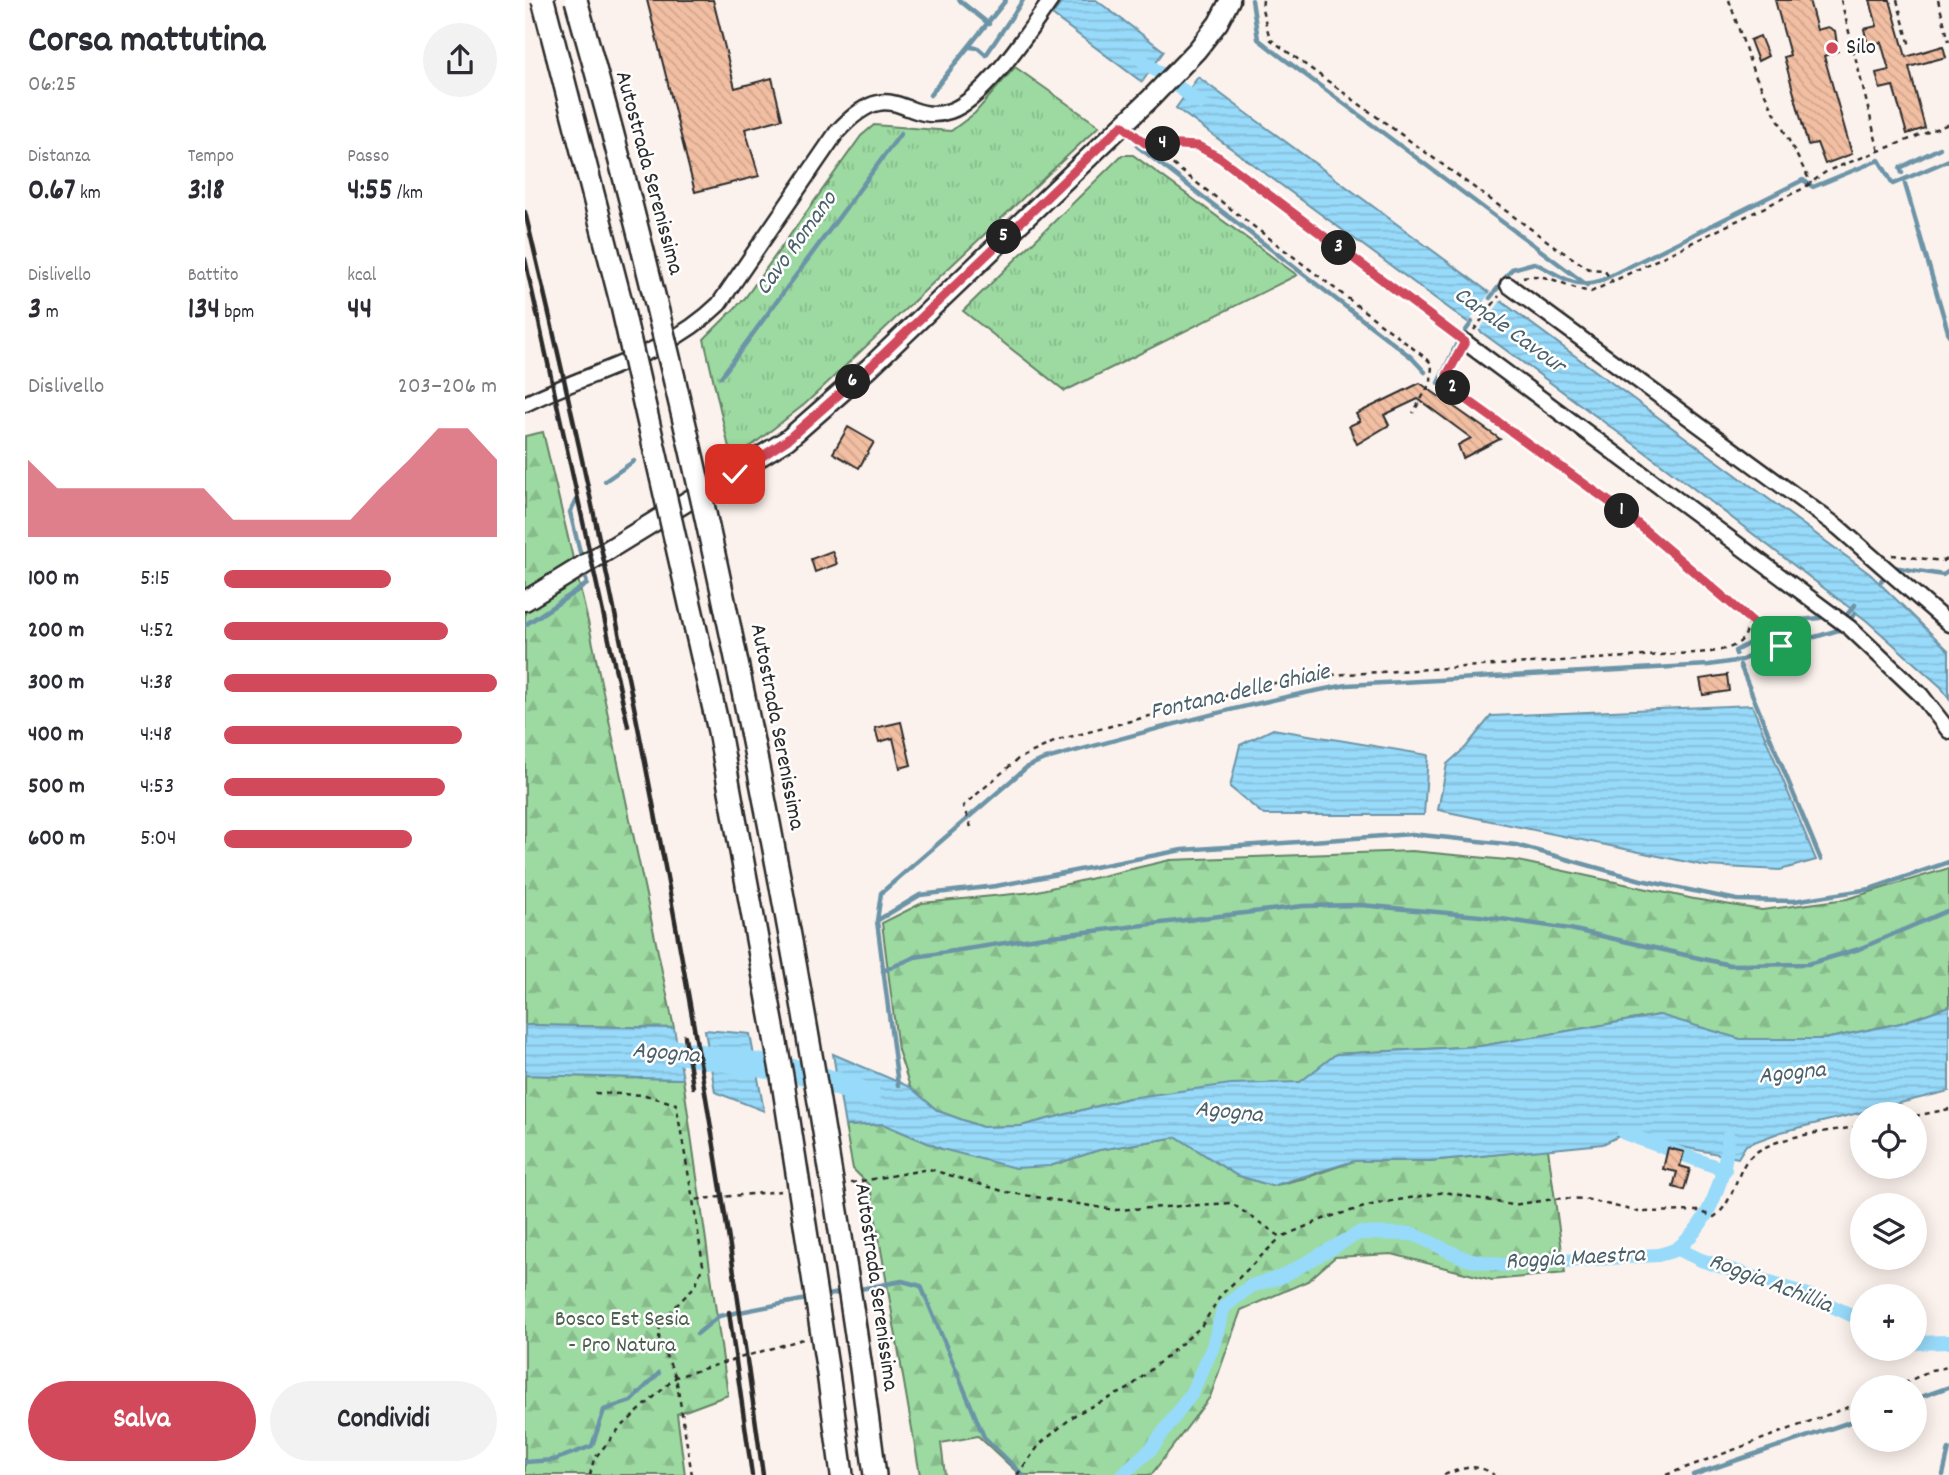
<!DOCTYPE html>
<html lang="it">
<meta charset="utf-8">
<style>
:root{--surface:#fff;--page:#f2f2f3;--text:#2b2b33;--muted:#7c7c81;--accent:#d1495b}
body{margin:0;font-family:Dekko,sans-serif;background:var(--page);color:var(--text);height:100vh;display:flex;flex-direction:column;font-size:26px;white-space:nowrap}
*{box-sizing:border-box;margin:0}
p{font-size:23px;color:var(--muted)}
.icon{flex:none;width:38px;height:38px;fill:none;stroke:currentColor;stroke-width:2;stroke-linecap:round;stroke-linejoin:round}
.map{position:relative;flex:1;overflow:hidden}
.drawer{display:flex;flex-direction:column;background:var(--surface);width:525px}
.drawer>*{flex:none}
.controls{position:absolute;left:1325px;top:1102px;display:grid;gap:14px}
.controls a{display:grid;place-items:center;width:77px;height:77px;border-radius:50%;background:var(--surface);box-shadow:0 4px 18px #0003;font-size:35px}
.pin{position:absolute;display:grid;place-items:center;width:60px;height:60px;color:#fff;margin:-30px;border-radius:14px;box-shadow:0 4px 10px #0006}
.km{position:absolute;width:35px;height:35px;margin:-18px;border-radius:50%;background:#222;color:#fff;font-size:19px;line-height:35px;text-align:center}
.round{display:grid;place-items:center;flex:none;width:74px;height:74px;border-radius:37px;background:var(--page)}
.head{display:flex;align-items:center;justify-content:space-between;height:119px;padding:0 28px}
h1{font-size:38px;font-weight:700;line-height:52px}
.stats{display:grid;grid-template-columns:repeat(3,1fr);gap:10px;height:119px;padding:7px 28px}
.stats div{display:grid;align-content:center}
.stats b{font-size:30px;font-weight:700}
.stats small{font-size:19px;font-weight:400}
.stats p{font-size:19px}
.chart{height:196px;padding:14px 28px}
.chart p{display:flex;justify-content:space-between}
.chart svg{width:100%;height:126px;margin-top:7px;fill:var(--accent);opacity:.7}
.action{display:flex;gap:14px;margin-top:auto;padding:14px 28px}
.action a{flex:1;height:80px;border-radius:42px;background:var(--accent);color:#fff;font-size:28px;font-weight:700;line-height:80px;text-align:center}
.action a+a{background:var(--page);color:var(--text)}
ul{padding:0 28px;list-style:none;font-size:23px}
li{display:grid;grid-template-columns:112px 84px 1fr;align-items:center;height:52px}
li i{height:18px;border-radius:9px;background:var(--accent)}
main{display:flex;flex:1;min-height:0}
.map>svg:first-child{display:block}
.grass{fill:url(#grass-tufts);stroke:#648266;stroke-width:2}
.forest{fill:url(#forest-firs);stroke:#648266;stroke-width:2}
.water{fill:url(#water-rules);stroke:#6c94a7;stroke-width:2}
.pier{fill:#fcf2ed}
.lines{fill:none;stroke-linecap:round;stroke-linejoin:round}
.stream{stroke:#6c94a7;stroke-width:4.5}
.canal{stroke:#97daf9;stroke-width:14}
.river{stroke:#97daf9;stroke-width:24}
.building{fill:url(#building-back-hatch);stroke:#2b2b2b;stroke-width:2}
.minor-casing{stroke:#2b2b2b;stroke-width:19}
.major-casing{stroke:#2b2b2b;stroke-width:23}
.highway-casing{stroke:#2b2b2b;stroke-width:26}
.path{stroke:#2b2b2b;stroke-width:2.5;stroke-dasharray:5 5;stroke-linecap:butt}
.minor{stroke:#fff;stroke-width:14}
.major{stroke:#fff;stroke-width:18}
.highway{stroke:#fff;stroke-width:21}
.rail{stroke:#2b2b2b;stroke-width:4.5}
.highway-bridge-casing{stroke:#2b2b2b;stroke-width:26;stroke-linecap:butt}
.highway-bridge{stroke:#fff;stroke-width:21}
.route-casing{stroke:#fff;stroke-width:14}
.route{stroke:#d1495b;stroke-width:9}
.poi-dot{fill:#d1495b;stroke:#fff;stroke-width:2.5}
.labels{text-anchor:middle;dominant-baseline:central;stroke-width:5;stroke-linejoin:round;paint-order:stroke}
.poi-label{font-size:23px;fill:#2b2b2b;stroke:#fff;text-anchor:start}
.street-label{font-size:23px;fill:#2b2b2b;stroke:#fff}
.park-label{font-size:23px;fill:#4d604e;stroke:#fff}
.water-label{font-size:24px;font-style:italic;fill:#4b6069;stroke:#fff}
</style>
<main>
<section class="drawer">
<div class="head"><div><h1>Corsa mattutina</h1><p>06:25</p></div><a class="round"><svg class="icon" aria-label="share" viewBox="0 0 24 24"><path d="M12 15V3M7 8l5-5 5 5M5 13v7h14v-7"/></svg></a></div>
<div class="stats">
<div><p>Distanza</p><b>0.67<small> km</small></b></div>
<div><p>Tempo</p><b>3:18</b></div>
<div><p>Passo</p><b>4:55<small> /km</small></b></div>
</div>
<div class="stats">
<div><p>Dislivello</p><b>3<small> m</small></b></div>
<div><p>Battito</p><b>134<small> bpm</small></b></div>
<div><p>kcal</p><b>44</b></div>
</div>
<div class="chart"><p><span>Dislivello</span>203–206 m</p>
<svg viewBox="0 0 160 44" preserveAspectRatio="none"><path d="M0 44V17L10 27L20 27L30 27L40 27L50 27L60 27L70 38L80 38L90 38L100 38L110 38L120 27L130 17L140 6L150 6L160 17V44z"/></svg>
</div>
<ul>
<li><b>100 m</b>5:15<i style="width:61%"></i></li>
<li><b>200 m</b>4:52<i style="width:82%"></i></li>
<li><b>300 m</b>4:38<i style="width:100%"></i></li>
<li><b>400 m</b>4:48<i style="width:87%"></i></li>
<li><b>500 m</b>4:53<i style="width:81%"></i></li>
<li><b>600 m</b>5:04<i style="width:69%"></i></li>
</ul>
<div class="action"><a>Salva</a><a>Condividi</a></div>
</section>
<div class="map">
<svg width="1424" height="1475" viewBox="0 0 1424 1475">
<defs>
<pattern id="grass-tufts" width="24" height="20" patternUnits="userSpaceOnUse" patternTransform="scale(1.75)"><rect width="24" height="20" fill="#9cdaa1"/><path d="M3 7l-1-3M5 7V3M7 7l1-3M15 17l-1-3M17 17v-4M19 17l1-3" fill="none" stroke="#87bb8b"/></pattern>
<pattern id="forest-firs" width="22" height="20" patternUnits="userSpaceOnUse" patternTransform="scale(1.75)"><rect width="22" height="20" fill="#9cdaa1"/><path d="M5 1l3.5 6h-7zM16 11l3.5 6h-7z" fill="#87bb8b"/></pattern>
<pattern id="water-rules" width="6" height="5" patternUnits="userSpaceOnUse" patternTransform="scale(1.75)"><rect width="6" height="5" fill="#97daf9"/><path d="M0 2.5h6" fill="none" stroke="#82bbd6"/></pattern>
<pattern id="building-back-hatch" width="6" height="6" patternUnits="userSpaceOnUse" patternTransform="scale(1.75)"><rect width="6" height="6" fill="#f2bfa3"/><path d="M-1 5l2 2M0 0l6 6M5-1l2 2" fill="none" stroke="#d0a48c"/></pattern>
</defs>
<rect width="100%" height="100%" fill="#fcf2ed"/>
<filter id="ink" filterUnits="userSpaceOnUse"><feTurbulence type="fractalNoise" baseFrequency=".0143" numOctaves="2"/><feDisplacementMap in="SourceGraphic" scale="14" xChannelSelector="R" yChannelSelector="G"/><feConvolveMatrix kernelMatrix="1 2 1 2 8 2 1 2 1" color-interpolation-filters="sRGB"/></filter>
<g filter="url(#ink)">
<g class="grass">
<polygon points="490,67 574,126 280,404 207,461 179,339 220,298 336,136 349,125 426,131 450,113"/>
<polygon points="597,155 608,155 772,275 540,391 438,311"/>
</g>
<g class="forest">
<polygon points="18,432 65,630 149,1028 0,1025 0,436"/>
<polygon points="887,851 993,861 1169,899 1237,910 1322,899 1424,868 1424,1006 1376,1023 1300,1039 1215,1039 1134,1015 956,1046 811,1054 776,1082 604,1098 496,1126 457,1127 413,1111 385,1087 373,1050 357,923 397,903 508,892 645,860"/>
<polygon points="0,1075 158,1079 203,1395 152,1414 160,1475 0,1475"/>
<polygon points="358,1124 417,1149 525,1166 574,1150 652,1137 711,1175 747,1186 780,1178 829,1161 904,1161 1023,1149 1040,1273 967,1280 867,1254 810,1257 783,1281 716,1310 685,1397 626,1475 495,1475 453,1436 416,1443 420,1475 395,1475 345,1186 328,1169 320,1126"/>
</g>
<g class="water">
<polygon points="539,0 571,0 639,51 617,82 527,15"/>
<polygon points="673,77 1345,574 1424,651 1424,699 1416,687 1342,621 1143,469 651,108"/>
<polygon points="1227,705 1291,860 1255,870 1181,866 913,810 922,764 941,747 966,716"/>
<polygon points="748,729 903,755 899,815 739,815 705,787 715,745"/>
<polygon points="1424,1006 1424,1091 1256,1132 1221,1145 1213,1158 1096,1135 1078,1144 904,1161 829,1161 747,1186 711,1175 652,1137 574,1150 525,1166 490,1168 417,1149 358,1124 320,1126 308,1054 385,1087 413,1111 457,1127 496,1126 604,1098 706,1084 775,1082 811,1054 956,1046 1135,1015 1215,1039 1300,1039 1376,1023"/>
<polygon points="0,1025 149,1028 158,1079 0,1075"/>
<polygon points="180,1030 225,1034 239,1111 190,1092"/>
</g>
<polygon class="pier" points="967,290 978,298 952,333 941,326"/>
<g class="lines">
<g class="stream">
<polyline points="434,0 464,24"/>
<polyline points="727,0 733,39 747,50 1062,285"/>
<polyline points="445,47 453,48 461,55 498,0"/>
<polyline points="405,95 481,0"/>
<polyline points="612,146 886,357 900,372"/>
<polyline points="1377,173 1375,168 1415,148"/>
<polyline points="1380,184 1424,335"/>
<path d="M965,298L987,269L1009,263C1033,273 1048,290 1075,281L1278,180L1288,187L1354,160L1368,184L1424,160"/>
<polyline points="939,333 947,322"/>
<polyline points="196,377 376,133"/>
<polyline points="913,383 932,343"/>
<polyline points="80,481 109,461"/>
<polyline points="51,500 45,512 57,560"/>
<polyline points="1368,567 1418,575 1424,571"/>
<polyline points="1356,581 1361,575"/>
<polyline points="1320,617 1330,605"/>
<polyline points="1324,621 1330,613"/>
<polyline points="0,625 62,584 59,572"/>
<polyline points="1245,630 1254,622 1295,618"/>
<polyline points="1254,637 1290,637 1317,629"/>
<polyline points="1211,654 1210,651 1230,640"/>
<polyline points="1215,665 1296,860"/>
<polyline points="353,920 395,895 471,886 657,850 887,834 991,845 1116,880 1212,900 1269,901 1345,889 1424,862"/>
<polyline points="358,971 390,957 519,937 778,906 836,905 955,916 1045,929 1205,965 1283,964 1334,949 1424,910"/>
<path d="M373,1085L352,921L356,893L502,767L517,760C618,733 719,703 822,685L1184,665L1217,660L1241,648"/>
<polyline points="330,1290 377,1281 396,1286 459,1437 498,1475"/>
<polyline points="299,1296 318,1292"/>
<polyline points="172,1334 194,1316 287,1298"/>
<polyline points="1390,1399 1424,1387"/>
<polyline points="0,1462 29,1460 67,1446 79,1410 106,1401 134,1373"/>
<polyline points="1168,1475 1337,1418"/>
<polyline points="1418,1475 1424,1449"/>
</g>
<g class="canal">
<polyline points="613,57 675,103"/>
<polyline points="1099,1133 1200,1170"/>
<polyline points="1153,1249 1176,1260 1283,1295 1337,1320"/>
<polyline points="1390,1343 1424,1342"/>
<path d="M597,1475L627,1448L666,1394L687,1349L699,1307L726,1286L756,1277L834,1233L888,1234L941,1259L977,1265L1133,1255C1139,1253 1149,1252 1154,1247C1185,1223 1201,1174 1203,1137"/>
</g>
<polyline class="river" points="120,1050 141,1050 280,1073 344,1095"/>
</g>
<g class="building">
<polygon points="122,0 188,0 210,88 247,78 257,119 220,129 234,176 170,192"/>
<polygon points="1250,0 1284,0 1292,30 1303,27 1310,31 1313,51 1299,56 1327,154 1300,164 1292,143 1283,145 1259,57 1265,55"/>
<polygon points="1345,0 1365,0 1381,57 1418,46 1421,57 1384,67 1400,128 1382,134 1368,86 1355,89 1351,73 1364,70 1356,42 1343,46 1339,29 1352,26"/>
<polygon points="1235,36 1243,56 1233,61 1225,40"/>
<polygon points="895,383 975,439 938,458 933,445 946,438 893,399 859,415 864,425 832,444 824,426 835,421 831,414"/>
<polygon points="323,427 349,442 334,468 308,453"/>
<polygon points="307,551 312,564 290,572 286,559"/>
<polygon points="1202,675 1204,691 1178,695 1175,679"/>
<polygon points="376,722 386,765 375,768 368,738 354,742 350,728"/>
<polygon points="1143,1148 1159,1152 1155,1166 1165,1169 1159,1190 1148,1187 1152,1172 1138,1169"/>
</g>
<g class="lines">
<defs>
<g id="minor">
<polyline points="983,285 1313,527 1424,624"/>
<polyline points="940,342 1325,628 1396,695 1424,731"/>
<path d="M0,404C66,371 140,357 194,304L312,132C368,70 379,127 425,111C460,99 504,31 526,0"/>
</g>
<polyline id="major" points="0,601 262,440 344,368 626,98 672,50 693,23 705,0"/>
<g id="highway">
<polyline points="336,1368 350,1475"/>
<polyline points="303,1373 317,1475"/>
</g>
</defs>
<use href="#minor" class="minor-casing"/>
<use href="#major" class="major-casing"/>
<use href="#highway" class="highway-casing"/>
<g class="path">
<polyline points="738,0 737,9 745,39 1032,248 1064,269 1079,270 1088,282"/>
<polyline points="1204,0 1228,71 1286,183"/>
<polyline points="1316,0 1354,152"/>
<polyline points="1372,0 1385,46"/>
<polyline points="1413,0 1424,41"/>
<polyline points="608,134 902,359 907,364 906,382 888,413"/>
<polyline points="620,143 673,146 695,158 930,334"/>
<path d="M998,277C1022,272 1043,288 1066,292L1279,188L1302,171L1424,124"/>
<polyline points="949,330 974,296"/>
<polyline points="1367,555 1418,561 1424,557"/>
<polyline points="1223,620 1262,652"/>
<path d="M446,827L438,806L493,759L533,740L773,677L1186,652C1208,648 1223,644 1223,620L1100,513L930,391L922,375L933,353"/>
<polyline points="70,1093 120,1095 151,1104 168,1200"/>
<polyline points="1390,1116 1424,1109"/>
<path d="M326,1183L404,1169L481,1192L590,1210L706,1203L756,1237L801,1218L850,1204L920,1192L987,1205L1037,1198L1060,1199L1114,1212L1174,1211L1189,1217C1206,1205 1209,1183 1219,1165C1236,1135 1305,1132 1337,1126"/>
<polyline points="1370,1388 1406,1370 1424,1367"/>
<polyline points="65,1475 69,1459 94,1429 151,1377 278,1339"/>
<polyline points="167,1475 151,1377 134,1341 135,1323 170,1286 178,1265 168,1200 256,1191"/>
<polyline points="492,1475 515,1444 551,1414 603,1389 676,1327 696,1295 756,1237"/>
<path d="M919,1475C938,1468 952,1462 969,1475"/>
<polyline points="1141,1475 1337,1402"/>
</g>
<use href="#minor" class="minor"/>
<use href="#major" class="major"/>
<use href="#highway" class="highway"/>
<g class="rail">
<path d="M0,212C100,629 181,1050 238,1475"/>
<polyline points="0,259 103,726"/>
<polyline points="160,1036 168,1087"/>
<polyline points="204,1312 227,1475"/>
</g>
<defs>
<g id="highway-bridge">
<polyline points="18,0 96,302 194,731 257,1076 303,1373"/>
<path d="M51,0C178,448 268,907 336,1368"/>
</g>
</defs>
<use href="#highway-bridge" class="highway-bridge-casing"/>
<use href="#highway-bridge" class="highway-bridge"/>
</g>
</g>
<g class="lines" filter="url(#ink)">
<defs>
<polyline id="route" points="210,474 262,440 344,368 597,125 620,143 673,146 695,158 940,342 922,375 930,391 1100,513 1256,646"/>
</defs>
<use href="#route" class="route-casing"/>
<use href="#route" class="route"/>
</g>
<circle class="poi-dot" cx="1307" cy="48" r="7"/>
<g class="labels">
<g class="poi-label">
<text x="1321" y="48">Silo</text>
</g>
<g class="street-label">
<text transform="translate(123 173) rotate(75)">Autostrada Serenissima</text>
<text transform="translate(251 727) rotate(79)">Autostrada Serenissima</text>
<text transform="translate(350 1287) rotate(82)">Autostrada Serenissima</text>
</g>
<g class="park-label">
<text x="97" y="1320">Bosco Est Sesia<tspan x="97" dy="26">- Pro Natura</tspan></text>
</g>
<g class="water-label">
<text transform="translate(272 244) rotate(-54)">Cavo Romano</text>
<text transform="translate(984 331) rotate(36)">Canale Cavour</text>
<text transform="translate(715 693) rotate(-13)">Fontana delle Ghiaie</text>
<text transform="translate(141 1054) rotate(5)">Agogna</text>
<text transform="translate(1267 1074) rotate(-6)">Agogna</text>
<text transform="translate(704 1113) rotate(6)">Agogna</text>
<text transform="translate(1050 1259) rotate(-3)">Roggia Maestra</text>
<text transform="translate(1245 1284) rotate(21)">Roggia Achillia</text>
</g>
</g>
</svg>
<div class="controls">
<a><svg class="icon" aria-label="locate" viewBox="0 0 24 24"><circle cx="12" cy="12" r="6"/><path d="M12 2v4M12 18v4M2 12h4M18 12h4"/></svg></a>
<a><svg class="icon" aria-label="layers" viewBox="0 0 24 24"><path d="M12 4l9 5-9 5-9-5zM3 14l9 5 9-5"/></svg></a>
<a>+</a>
<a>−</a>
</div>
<div class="pin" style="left:1256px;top:646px;background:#1e9e55"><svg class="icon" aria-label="arrive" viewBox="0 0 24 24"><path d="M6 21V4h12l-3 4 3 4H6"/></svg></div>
<div class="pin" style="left:210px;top:474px;background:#d93025"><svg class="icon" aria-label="check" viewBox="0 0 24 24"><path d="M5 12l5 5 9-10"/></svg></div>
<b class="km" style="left:1097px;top:511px">1</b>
<b class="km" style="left:928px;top:388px">2</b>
<b class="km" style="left:814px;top:248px">3</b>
<b class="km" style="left:638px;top:144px">4</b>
<b class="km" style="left:479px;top:237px">5</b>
<b class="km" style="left:328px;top:382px">6</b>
</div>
</main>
